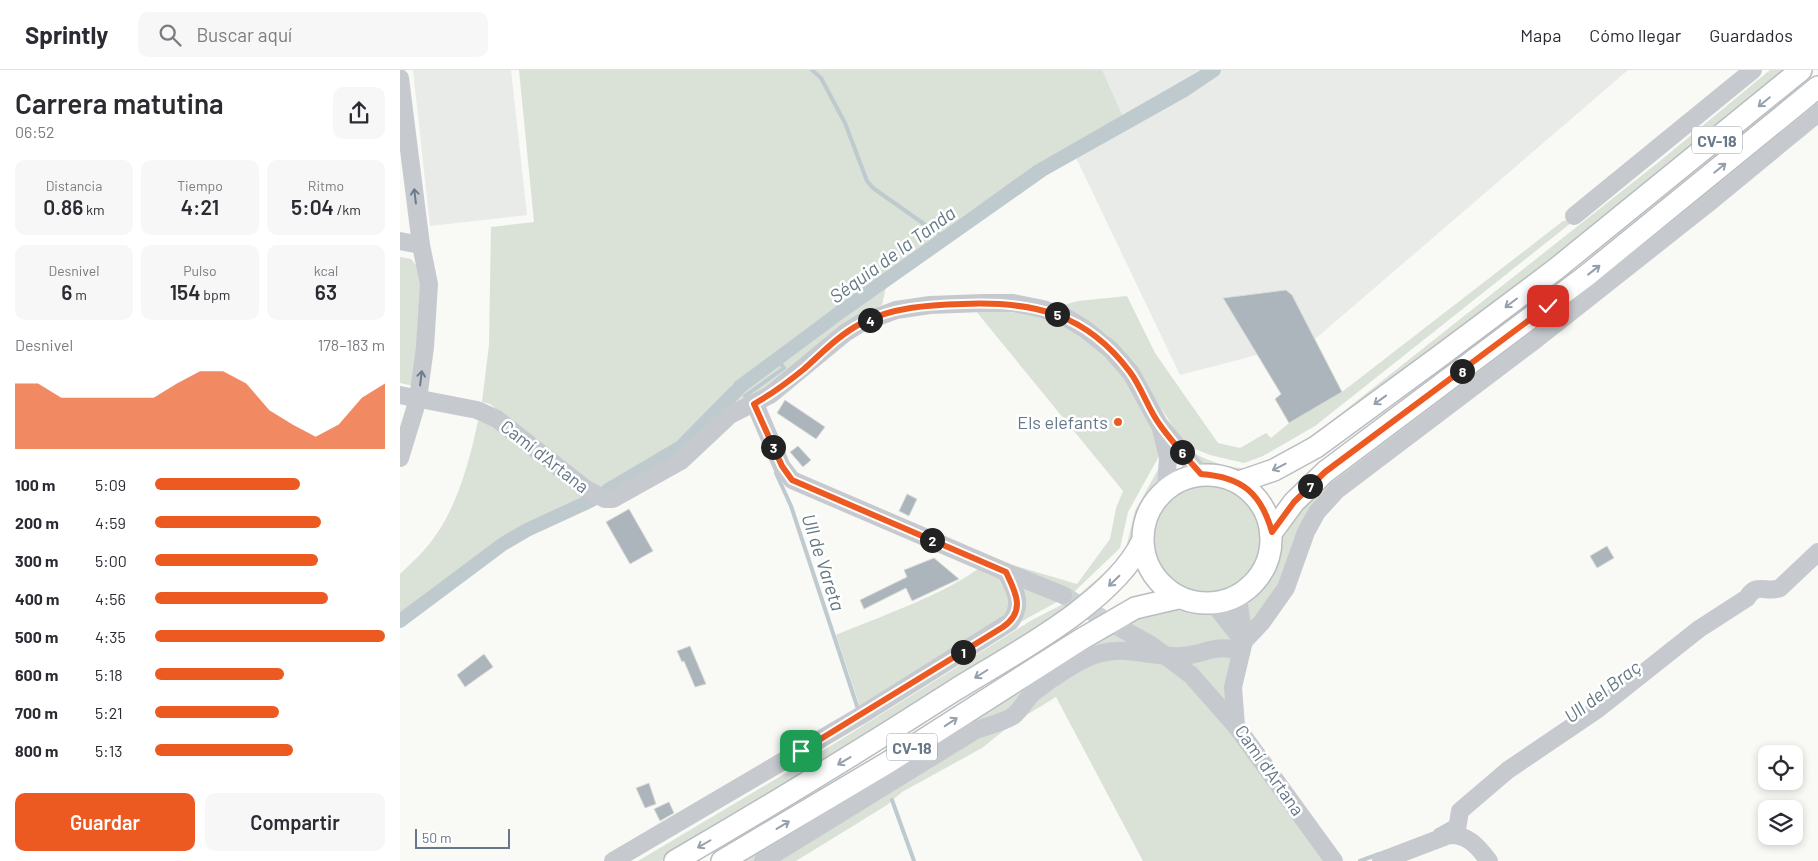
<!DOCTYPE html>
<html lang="es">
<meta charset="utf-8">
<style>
:root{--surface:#fff;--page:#f7f7f7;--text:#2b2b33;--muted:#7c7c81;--line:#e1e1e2;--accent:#ec5a22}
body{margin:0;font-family:Barlow,sans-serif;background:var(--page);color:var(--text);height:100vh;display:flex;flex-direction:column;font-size:19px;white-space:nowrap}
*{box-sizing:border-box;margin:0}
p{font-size:16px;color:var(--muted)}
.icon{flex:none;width:28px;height:28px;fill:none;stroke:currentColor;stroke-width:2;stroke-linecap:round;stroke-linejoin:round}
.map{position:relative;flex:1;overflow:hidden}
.sheet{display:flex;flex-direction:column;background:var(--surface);width:400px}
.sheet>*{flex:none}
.tools{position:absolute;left:1358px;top:675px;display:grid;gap:10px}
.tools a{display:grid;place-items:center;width:45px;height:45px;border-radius:10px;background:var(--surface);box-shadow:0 2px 8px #0003;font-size:25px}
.scale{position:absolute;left:15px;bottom:12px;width:95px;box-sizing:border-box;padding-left:5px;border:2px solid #667889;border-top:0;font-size:14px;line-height:18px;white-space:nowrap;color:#667889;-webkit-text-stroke:4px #fff;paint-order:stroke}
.pin{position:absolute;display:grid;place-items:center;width:42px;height:42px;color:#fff;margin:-21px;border-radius:10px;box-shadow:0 2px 8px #0006}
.km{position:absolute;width:25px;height:25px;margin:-12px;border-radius:50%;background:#222;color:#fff;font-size:14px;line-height:25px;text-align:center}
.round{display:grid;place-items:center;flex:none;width:52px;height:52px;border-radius:10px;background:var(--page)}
.headline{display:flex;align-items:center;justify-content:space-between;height:85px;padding:0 15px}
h1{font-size:28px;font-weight:600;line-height:38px}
.stats{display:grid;grid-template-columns:repeat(3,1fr);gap:8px;height:85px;padding:5px 15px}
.stats div{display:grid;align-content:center;border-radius:10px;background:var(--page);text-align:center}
.stats b{font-size:21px;font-weight:600}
.stats small{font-size:14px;font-weight:400}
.stats p{font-size:14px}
.chart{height:140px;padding:10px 15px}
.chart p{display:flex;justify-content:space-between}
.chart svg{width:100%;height:90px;margin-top:5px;fill:var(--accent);opacity:.7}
.cta{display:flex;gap:10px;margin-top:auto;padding:10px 15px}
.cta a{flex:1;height:58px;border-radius:10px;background:var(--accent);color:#fff;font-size:20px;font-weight:600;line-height:58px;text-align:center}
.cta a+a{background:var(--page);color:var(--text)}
ul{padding:0 15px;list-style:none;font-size:16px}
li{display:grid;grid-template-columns:80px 60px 1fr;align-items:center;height:38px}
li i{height:12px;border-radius:6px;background:var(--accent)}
header{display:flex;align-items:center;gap:30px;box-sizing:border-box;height:70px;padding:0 25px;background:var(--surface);border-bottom:1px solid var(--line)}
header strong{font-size:24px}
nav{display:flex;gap:28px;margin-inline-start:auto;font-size:18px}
.search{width:350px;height:45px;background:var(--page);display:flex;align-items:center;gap:12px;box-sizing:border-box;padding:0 18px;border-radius:10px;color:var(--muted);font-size:19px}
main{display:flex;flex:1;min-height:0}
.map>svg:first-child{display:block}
.built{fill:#e9ebe9}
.green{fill:#dae1d7}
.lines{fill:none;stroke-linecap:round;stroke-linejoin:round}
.stream{stroke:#becace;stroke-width:4}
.canal{stroke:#becace;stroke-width:14}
.building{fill:#acb5bb;stroke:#dadbd8}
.minor-tunnel{stroke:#cdd2d5;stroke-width:18;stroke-dasharray:18 9;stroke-linecap:butt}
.major-casing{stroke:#b9bdc1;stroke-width:24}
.minor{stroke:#c6cace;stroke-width:18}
.major{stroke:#fff;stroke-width:21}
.oneway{stroke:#94a0ac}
.oneway2{stroke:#6b7c8c}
.route-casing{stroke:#fff;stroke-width:10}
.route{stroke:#ec5a22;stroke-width:6}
.poi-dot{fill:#ec5a22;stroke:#fff;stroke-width:2}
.labels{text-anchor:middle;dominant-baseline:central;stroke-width:5;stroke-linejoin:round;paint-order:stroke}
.shield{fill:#fff;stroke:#94a0ac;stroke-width:1}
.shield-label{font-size:16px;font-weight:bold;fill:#667889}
.poi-label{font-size:18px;fill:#667889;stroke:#fff;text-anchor:end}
.street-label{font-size:18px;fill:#667889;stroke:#fff}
.water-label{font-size:19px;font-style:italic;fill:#627983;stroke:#fff}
</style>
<header>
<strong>Sprintly</strong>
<div class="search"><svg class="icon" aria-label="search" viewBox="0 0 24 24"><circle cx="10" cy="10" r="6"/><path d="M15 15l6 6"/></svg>Buscar aquí</div>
<nav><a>Mapa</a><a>Cómo llegar</a><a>Guardados</a></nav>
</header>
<main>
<section class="sheet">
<div class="headline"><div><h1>Carrera matutina</h1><p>06:52</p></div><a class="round"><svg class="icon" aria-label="share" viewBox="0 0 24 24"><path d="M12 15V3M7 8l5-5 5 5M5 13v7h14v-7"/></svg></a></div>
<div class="stats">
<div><p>Distancia</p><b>0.86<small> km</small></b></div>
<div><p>Tiempo</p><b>4:21</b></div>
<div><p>Ritmo</p><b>5:04<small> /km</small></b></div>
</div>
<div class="stats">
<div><p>Desnivel</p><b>6<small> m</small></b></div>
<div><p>Pulso</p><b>154<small> bpm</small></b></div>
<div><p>kcal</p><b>63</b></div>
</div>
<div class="chart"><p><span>Desnivel</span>178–183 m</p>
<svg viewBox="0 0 160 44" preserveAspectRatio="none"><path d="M0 44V12L10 12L20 19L30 19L40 19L50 19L60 19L70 12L80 6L90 6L100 12L110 25L120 32L130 38L140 32L150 19L160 12V44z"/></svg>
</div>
<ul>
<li><b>100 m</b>5:09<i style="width:63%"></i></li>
<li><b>200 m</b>4:59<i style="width:72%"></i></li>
<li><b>300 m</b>5:00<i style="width:71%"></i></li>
<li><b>400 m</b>4:56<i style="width:75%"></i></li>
<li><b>500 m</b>4:35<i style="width:100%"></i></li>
<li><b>600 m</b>5:18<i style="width:56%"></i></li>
<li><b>700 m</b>5:21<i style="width:54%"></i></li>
<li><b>800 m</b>5:13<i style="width:60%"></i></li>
</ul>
<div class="cta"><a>Guardar</a><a>Compartir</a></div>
</section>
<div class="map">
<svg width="1418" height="791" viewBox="0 0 1418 791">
<rect width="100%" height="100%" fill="#f9f9f6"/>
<g class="built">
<polygon points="13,0 111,0 127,145 30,156"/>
<polygon points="634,0 1228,0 914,270 780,305"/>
</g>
<g class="green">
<polygon points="119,0 702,0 723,47 631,98 332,314 329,321 284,369 270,380 200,421 90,334 82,332 89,275 91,157 134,152"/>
<path d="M1370,0H1391L1010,301L878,390L840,403L818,397L805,396L791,381C802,389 833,400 847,398C872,393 899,374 920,360L1260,91Z"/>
<polygon points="1418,29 1418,39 935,418 891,501 847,563 842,534 863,517 876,492 882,464 906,429"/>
<polygon points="1176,149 915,356 863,386 844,393 810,385 785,375 730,291 706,264 660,236 678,231 727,226 755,283 818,373 840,378 866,363 871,368 889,353 942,322 1163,151"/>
<polygon points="0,187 11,189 20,200 25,214 14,316 0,313"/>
<path d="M486,217L482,235L451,250L381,310L323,339C371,292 430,253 486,217Z"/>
<path d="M575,240C603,241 631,242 658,252C666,255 674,262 681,266C723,295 747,337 762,384L758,388L728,442L720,478L673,523L461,640L436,565C473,549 567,517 589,488L677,514L710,469L716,438L723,421Z"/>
<path d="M78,351L95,354L189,427L120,459L0,546V504C10,494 21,485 30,473C57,439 69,393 78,351Z"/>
<polygon points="760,396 759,413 743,434 731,480 670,539 326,754 261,791 238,791 413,687 632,550 675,528 712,496 726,478 735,441"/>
<circle cx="807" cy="469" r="56"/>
<polygon points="779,536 813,543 835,565 830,644 789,605 931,791 743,791 656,627 612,654 582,678 502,722 487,735 396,791 337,791 725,552"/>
</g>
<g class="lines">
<g class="stream">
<polyline points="412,0 421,8 445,53 467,111 473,118 544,168"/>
<polyline points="337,320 335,314 634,98 805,0"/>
<polyline points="345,326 384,298 377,289"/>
<polyline points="376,403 391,436 459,642"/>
<polyline points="492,730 514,791"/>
<polyline points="1036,761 1052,752"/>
<polyline points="960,791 979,784"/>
</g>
<g class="canal">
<polyline points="208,420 281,377 341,316 439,243 642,100 783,21 814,0"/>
<polyline points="0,551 103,474 127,460 192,430"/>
</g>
</g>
<g class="building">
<polygon points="886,220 892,225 942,322 889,353 875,329 881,324 823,228"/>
<polygon points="385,330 425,357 416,369 377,343"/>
<polygon points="398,376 411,390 403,397 390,382"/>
<polygon points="507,424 517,429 509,446 499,441"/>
<polygon points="229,439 253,481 230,494 206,452"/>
<polygon points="1207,476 1214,488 1197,498 1190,486"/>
<polygon points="534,488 559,509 512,531 506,518 464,539 460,530 507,507 504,500"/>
<polygon points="290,576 306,614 295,617 284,591 282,592 277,581"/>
<polygon points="84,584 93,597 65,617 57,605"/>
<polygon points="249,713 256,734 245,738 236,718"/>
<polygon points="269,732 274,743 260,751 254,739"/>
</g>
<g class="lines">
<polyline class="minor-tunnel" points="663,525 719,558"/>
<defs>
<g id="major">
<circle cx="807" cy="469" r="64"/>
<polyline points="839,412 874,400 916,377 1040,286 1156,199 1401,0"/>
<polyline points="872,462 894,432 925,402 1186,206 1418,17"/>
<path d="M275,791C370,736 463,679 555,620C613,584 712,533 742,472"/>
<polyline points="322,791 487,693 680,570 735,538 778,528"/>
</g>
</defs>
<use href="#major" class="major-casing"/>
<g class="minor">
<polyline points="0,8 21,175 29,214 25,277 18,329 0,388"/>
<polyline points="1174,146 1353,0"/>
<polyline points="0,171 21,175"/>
<polyline points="0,325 77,340 97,349 186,419 205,429 213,429 281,391 330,345 370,325 445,263 461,253 496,240 530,235 583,233 613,233 643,239 667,248 685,259 711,280 731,303 759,354 801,405"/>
<polyline points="355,334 382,397 392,410 606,502 663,525"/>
<polyline points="761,359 768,387 766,419"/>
<polyline points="838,527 844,571 833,617 836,656 934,791"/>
<polyline points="814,534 843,571"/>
<polyline points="722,559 751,575 791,605 836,656"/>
<polyline points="844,571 862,552 886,518 906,462 917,442 937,420 1134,271 1310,132 1418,43"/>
<path d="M1056,765L1060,741L1108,700L1198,639L1299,559L1347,528C1357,511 1367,524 1380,518L1418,482"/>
<path d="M213,791L460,646L610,552C624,534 615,520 606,502"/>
<path d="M363,791L574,661C586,656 602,653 613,646C621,640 625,630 633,623C649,610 682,587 702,583C728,576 755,588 782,586C807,584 814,573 841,581"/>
<path d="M981,791L1049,765C1068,764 1078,777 1089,791"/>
</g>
<use href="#major" class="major"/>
</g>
<defs><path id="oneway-shaft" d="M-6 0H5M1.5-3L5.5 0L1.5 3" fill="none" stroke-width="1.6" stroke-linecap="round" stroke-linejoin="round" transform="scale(1.25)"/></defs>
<g class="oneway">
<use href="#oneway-shaft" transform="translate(1364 32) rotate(141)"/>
<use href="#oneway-shaft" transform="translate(1320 98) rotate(-39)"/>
<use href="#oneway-shaft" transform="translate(1194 200) rotate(-38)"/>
<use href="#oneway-shaft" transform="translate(1111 233) rotate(143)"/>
<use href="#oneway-shaft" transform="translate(980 330) rotate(144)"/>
<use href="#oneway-shaft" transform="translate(879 397) rotate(153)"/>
<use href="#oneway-shaft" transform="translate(714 511) rotate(136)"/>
<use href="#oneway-shaft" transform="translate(581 604) rotate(148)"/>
<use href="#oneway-shaft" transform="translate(551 652) rotate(-33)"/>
<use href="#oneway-shaft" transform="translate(444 691) rotate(149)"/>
<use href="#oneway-shaft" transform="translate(383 755) rotate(-31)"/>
<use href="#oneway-shaft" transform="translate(304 774) rotate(150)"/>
</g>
<g class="oneway2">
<use href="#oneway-shaft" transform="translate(15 126) rotate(-97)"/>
<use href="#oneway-shaft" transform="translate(21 308) rotate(-83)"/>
</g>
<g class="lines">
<defs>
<path id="route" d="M401,681L603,557C626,541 616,523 606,502L392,410L382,396L354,334C372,324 388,312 404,299C422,283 439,265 460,254C492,237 528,235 563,234C633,231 686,243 730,302C742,318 748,339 760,355C772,372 787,388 801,404C842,407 861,423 872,462L894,432L925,402L1148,236"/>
</defs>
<use href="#route" class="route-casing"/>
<use href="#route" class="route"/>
</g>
<circle class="poi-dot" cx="718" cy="352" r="5"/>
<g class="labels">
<g class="shield">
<rect x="1292" y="56.5" width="50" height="27" rx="4"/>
<rect x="487" y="663.5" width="50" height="27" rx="4"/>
</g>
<g class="shield-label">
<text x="1317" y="70">CV-18</text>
<text x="512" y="677">CV-18</text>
</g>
<g class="poi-label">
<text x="708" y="352">Els elefants</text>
</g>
<g class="street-label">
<text transform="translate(145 386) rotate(38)">Camí d'Artana</text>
<text transform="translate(870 700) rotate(55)">Camí d'Artana</text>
</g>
<g class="water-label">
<text transform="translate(492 184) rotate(-36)">Séquia de la Tanda</text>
<text transform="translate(424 492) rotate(72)">Ull de Vareta</text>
<text transform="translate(1202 621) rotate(-37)">Ull del Braç</text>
</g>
</g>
</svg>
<div class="tools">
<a><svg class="icon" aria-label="locate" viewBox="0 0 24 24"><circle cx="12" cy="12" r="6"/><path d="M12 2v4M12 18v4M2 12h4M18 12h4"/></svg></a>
<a><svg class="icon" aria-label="layers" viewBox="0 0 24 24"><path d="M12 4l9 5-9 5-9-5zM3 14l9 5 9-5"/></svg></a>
</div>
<div class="scale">50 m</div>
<div class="pin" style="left:401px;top:681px;background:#1e9e55"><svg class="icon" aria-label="arrive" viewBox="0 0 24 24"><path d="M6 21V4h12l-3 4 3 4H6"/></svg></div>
<div class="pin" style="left:1148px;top:236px;background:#d93025"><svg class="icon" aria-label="check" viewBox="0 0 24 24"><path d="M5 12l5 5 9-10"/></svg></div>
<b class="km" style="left:563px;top:582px">1</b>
<b class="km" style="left:532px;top:470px">2</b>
<b class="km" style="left:373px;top:377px">3</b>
<b class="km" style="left:470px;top:250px">4</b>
<b class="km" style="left:657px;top:244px">5</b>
<b class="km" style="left:782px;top:382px">6</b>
<b class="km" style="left:910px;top:416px">7</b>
<b class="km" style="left:1062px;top:301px">8</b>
</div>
</main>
